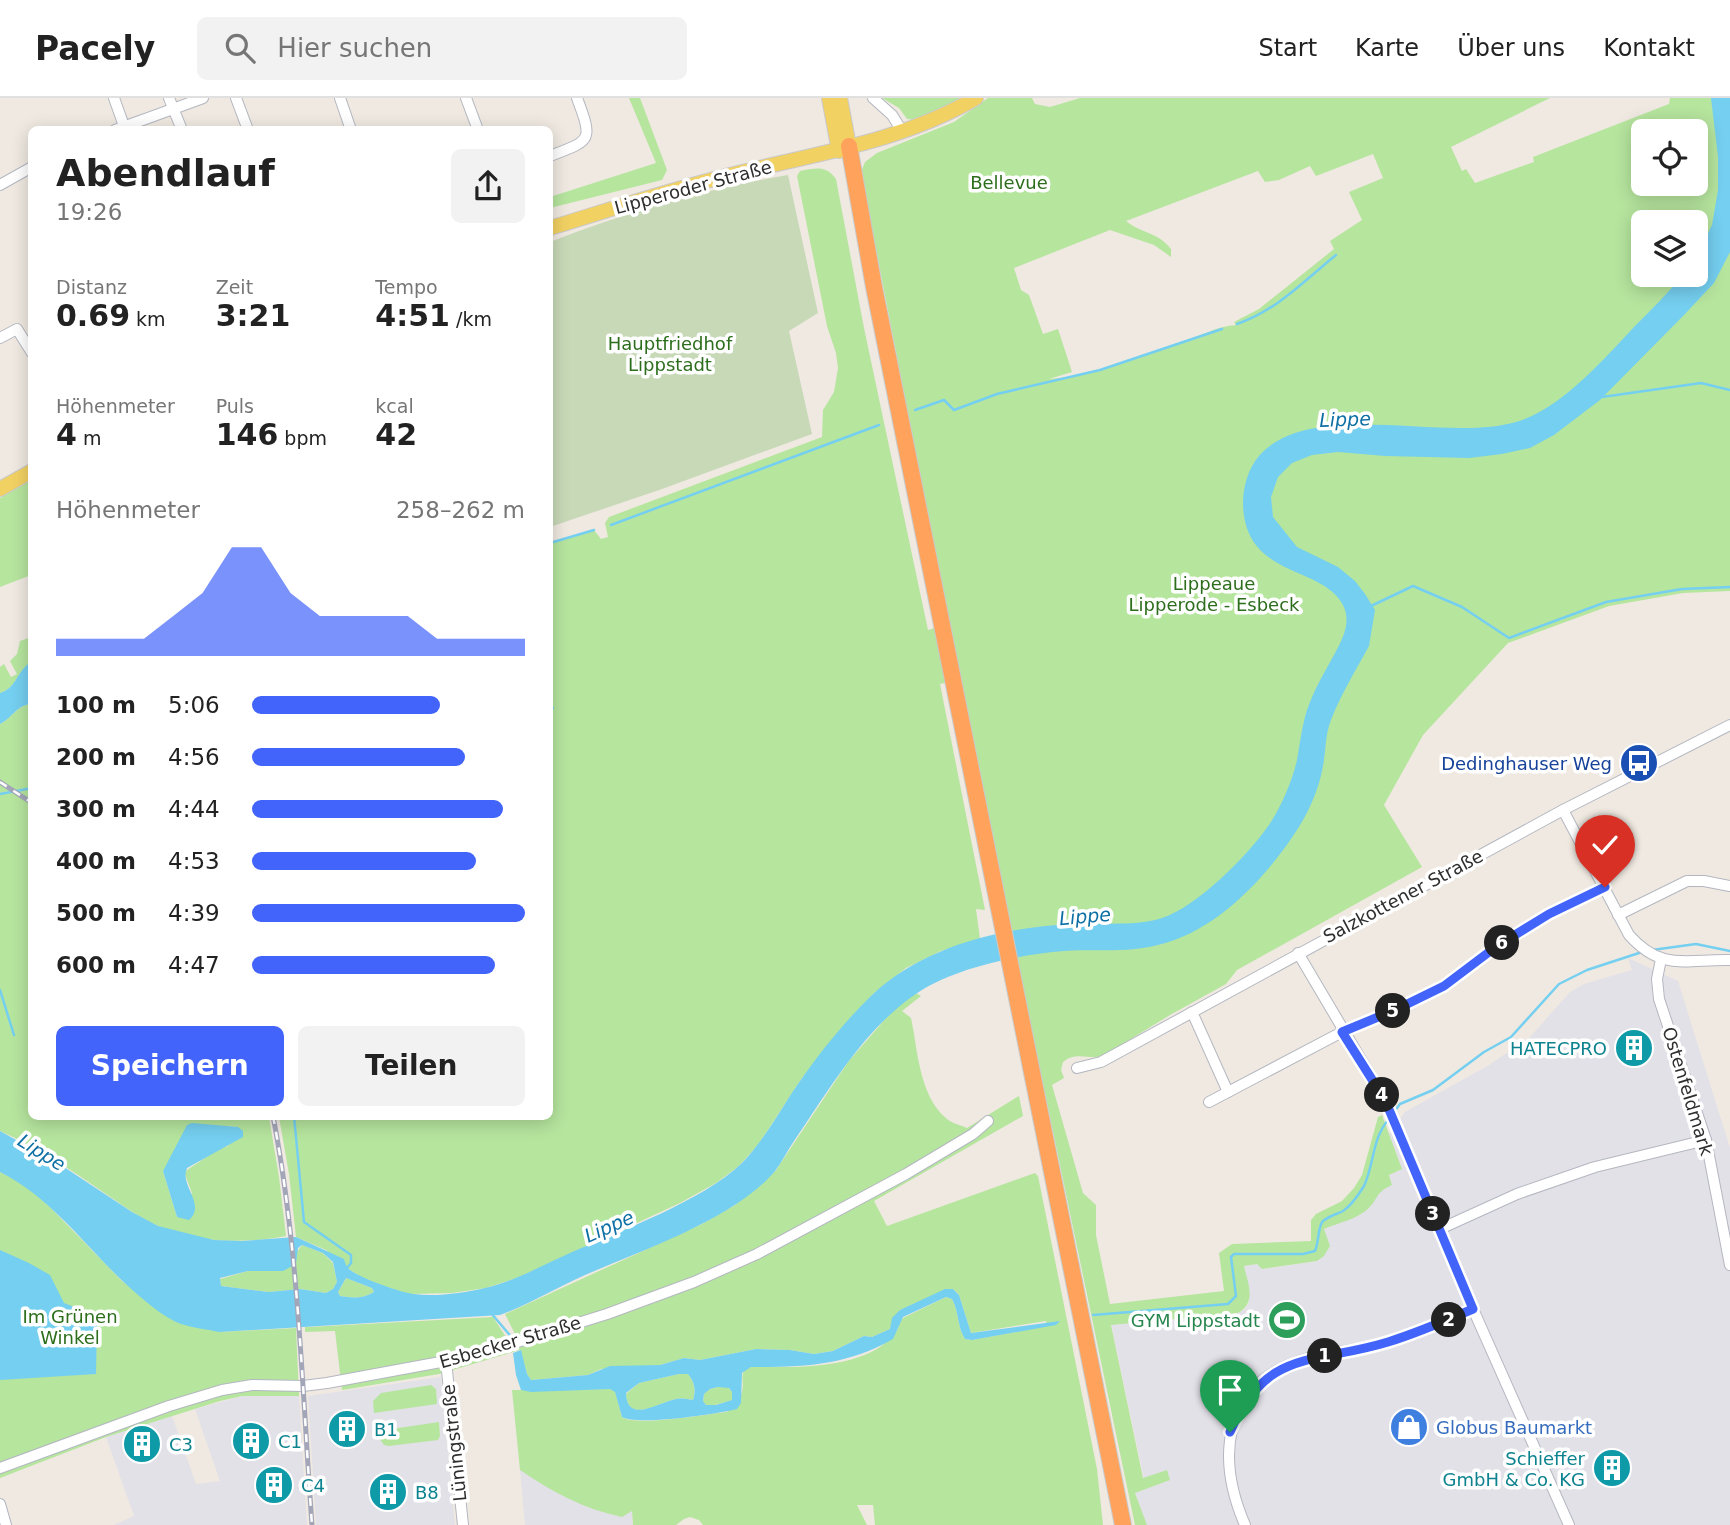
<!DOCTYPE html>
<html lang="de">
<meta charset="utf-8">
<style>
:root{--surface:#fff;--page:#f2f2f2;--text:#222;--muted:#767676;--line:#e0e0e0;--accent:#4264fb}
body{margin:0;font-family:"DejaVu Sans",sans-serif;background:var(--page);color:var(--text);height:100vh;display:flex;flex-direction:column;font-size:26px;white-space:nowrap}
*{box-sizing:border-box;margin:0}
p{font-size:23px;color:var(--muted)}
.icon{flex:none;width:38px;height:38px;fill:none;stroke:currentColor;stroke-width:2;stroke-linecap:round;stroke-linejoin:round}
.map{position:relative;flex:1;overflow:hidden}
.side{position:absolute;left:28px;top:28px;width:525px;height:994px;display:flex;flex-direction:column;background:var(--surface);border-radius:10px;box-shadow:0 4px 18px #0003}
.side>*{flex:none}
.controls{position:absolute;left:1631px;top:21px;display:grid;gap:14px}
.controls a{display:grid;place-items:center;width:77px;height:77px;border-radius:10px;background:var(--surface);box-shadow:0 4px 18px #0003;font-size:35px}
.pin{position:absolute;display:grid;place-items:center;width:60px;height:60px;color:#fff;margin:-72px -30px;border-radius:50% 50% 50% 0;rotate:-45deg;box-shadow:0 0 7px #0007}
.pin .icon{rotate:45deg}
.km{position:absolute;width:35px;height:35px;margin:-18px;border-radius:50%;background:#222;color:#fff;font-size:19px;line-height:35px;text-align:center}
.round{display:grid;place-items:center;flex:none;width:74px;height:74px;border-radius:10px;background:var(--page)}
.headline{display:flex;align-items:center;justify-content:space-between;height:119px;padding:0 28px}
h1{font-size:38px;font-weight:700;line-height:52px}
.metrics{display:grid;grid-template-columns:repeat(3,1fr);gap:10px;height:119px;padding:7px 28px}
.metrics div{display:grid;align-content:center}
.metrics b{font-size:30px;font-weight:700}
.metrics small{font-size:19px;font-weight:400}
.metrics p{font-size:19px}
.chart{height:196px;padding:14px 28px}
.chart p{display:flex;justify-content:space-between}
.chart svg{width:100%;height:126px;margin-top:7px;fill:var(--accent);opacity:.7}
.primary-button{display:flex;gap:14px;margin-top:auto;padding:14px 28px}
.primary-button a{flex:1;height:80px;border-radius:10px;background:var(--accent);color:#fff;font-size:28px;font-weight:700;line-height:80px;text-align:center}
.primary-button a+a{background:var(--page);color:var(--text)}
ul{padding:0 28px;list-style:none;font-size:23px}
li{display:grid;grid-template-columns:112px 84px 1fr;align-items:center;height:52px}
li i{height:18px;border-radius:9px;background:var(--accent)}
header{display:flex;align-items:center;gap:42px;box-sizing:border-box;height:98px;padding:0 35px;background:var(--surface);border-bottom:2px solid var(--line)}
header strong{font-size:33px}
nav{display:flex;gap:38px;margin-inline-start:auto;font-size:24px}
.search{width:490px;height:63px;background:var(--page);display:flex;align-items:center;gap:18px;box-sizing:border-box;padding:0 24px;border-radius:10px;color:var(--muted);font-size:26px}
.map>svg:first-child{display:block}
.industrial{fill:#e3e1e8}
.green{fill:#b6e59e;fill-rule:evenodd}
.cemetery{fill:#c8d9b8}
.water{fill:#75cff0;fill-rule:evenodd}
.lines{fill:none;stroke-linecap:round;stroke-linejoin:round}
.stream{stroke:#75cff0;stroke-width:2.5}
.minor-casing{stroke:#b4b7c1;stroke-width:12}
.major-casing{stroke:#c9c9c9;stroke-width:16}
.highway-casing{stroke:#c9c9c9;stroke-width:18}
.minor{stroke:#fff;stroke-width:10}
.major{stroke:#f2d163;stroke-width:14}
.highway{stroke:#ffa35c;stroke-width:16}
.rail-casing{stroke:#a3a6b8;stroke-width:5}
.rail{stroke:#fff;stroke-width:2.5;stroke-dasharray:8;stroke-linecap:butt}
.route-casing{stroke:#fff;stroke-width:14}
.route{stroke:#4264fb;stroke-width:9}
.labels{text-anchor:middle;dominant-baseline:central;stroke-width:7;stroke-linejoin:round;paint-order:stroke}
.park-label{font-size:18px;fill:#2c6e1b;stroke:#fff}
.street-label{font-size:18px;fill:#2e2e2e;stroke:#fff}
.transit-label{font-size:18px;fill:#164399;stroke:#fff;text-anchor:end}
.culture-label{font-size:18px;fill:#0d838f;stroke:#fff;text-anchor:start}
.leisure-label{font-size:18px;fill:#27864d;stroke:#fff;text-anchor:end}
.shop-label{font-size:18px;fill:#366cbe;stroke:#fff;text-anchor:start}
.water-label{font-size:19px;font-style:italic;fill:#0d6fa3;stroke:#fff}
</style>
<header>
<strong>Pacely</strong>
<div class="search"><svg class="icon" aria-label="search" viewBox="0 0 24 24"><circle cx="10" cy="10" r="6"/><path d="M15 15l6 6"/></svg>Hier suchen</div>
<nav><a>Start</a><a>Karte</a><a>Über uns</a><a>Kontakt</a></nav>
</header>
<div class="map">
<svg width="1730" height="1427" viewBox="0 0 1730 1427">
<rect width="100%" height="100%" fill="#efe9e1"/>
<g class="industrial">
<polygon points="1628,860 1678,883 1730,1050 1730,1427 1147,1427 1135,1395 1169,1382 1144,1381 1111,1226 1238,1215 1245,1211 1249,1204 1244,1168 1257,1166 1263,1171 1318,1163 1323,1131 1360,1117 1370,1109 1379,1093 1392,1087 1389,1077 1402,1071 1389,1036 1405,1014 1489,967 1530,939 1570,894 1584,886 1632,872"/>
<polygon points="441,1279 455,1427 316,1427 308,1298"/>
<polygon points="267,1296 299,1298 307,1427 114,1427 134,1418 106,1339 172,1318 196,1386 220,1383 195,1311 242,1298"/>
<polygon points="600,1366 630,1388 633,1427 525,1427 520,1372"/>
</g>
<g class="green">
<polygon points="629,0 640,0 667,72 662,82 550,110 550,99 656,65"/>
<path d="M882,0H961C946,10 925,24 907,21L899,10Z"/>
<path d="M988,0H1032L1035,6L1050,9L1080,0H1550L1451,49L1462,73L1466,71L1475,85L1534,64L1533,59L1669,6L1670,0H1730V493L1683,495L1609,508L1508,545L1423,637L1384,707L1422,769L1237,872L1226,886L1170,917L1103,958C1088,962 1077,953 1063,964L1061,972L1064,980L1052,987L1083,1095L1096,1107V1137L1110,1206L1224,1193L1219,1155L1232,1146L1311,1143V1122L1316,1116L1342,1103L1354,1090L1362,1077L1378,1019L1382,1017L1402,1071L1389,1077L1392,1087C1375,1095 1380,1098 1369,1110C1358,1121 1338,1125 1324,1131L1330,1148L1324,1158L1317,1163L1262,1171L1257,1166L1244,1168C1248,1186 1257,1204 1238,1215L1111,1227L1143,1380L1167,1372L1170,1382L1135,1395L1147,1427H1135L959,582L940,586L985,812L976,811L980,841L941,853L906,870L873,896L802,980L758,1047L739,1068L716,1085L680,1105L520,1179L486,1190L452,1195L408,1196L366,1182L347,1170L326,1152L296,1139L289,1076L279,1019L550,1018V445L594,432L601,441L608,439L605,425L609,419L822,339L823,312L834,294L838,270L836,255L827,228L797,78L800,73C816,70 826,67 836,81L864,230L928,532L949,526L861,74L865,64L877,55L954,24ZM1643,33H1696V86H1643ZM1373,56L1383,80L1349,94L1362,122L1330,143L1334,151L1259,211L1234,224L1236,227C1218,228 1206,236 1189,241C1144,256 1096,278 1049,281L1072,274L1058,231L1043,236L1029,197L1021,192L1014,170L1110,132L1154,147L1171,159V151C1158,134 1142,136 1126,123L1258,73L1265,84L1279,82L1310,68L1316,78ZM1643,124H1696V177H1643Z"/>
<polygon points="26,384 31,385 31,477 0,489 0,400"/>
<path d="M31,539V566C17,572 17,590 0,595V569L4,566L11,579L17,576L10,563L17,556L20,543Z"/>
<path d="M31,606L32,1018L269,1019L279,1079L286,1138C244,1146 197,1145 158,1128C138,1119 121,1106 103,1094C70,1071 36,1049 0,1033V626C12,620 17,607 31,606ZM218,1028L238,1029L228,1048L220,1050L184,1074L192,1095L177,1119L163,1073Z"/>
<path d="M916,895L921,898L902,913L911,920C918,953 919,998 947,1021C953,1026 961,1027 967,1030L1019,998L1023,1018L874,1103L887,1128L1035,1075L1038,1078L1097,1371L1103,1427H875L873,1407H857L867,1427H703L699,1422L690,1419L684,1421L676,1427H633L632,1413L622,1419C584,1411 552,1394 520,1372L512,1292L610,1291L615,1293L622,1319C637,1329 706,1316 727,1314C732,1308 740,1301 742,1294C745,1282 737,1274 751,1269C794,1269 867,1273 896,1234C899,1230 899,1224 903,1220L946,1199L952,1201C959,1213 957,1229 965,1241L972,1242L1047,1228L1046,1223L971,1235L959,1197L953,1191L900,1212L890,1231L872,1239L864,1238L833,1253L814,1256L790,1252L756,1251L700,1262L684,1260L660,1267L601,1271L588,1277L531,1282L527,1276L520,1252L439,1276L342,1292L335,1233L305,1234V1229H309L493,1219L506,1239L515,1236L505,1216L702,1126L735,1107L776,1072L848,964L893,912Z"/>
<polygon points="0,1074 22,1085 48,1107 123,1184 219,1234 296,1230 299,1298 242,1298 220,1303 106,1339 0,1380"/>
<polygon points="302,1147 323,1155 333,1165 337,1184 333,1191 326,1195 300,1191 269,1194 221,1188 220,1181 248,1173 283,1173"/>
<path d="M346,1180L372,1190L374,1194C363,1201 352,1200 340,1198L338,1194Z"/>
<path d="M679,1276H688C695,1285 696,1292 693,1302C687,1301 682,1300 676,1301C659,1304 628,1327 626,1296L639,1285Z"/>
<polygon points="431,1287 436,1291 437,1306 374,1315 373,1303 381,1295"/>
<polygon points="718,1289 728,1289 732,1294 733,1302 715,1307 706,1307 703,1303 704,1296 710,1291"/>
<polygon points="439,1324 440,1338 438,1342 389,1348 384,1347 379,1340 378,1333"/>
</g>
<path class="cemetery" d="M788,77L818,215L789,233L812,336L662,391L550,429V144C627,114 706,91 788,77Z"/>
<g class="water">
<path d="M1711,0H1730V154L1714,185L1685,216L1600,302L1554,337L1530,350L1502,356L1469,360L1385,358L1338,354L1312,357L1292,365L1278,379L1271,399L1273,419L1297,449L1338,469L1355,483L1365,496L1375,512L1369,548C1356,572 1341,596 1331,622C1325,637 1326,652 1323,668C1319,692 1307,718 1293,738C1262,784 1214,834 1158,847C1128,855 1095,851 1064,853C1017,857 951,870 913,898C862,934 829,992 794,1043C787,1053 782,1064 775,1073C735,1121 643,1152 585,1177C556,1190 530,1206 500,1217L219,1234C206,1231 193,1230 181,1226C165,1220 150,1207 137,1196C90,1156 56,1102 0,1074V1033L61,1067L132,1114L158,1128L214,1142L242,1143L296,1139L344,1161C345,1164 346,1168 348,1170C356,1179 402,1195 414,1196C436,1199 463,1195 485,1190C515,1183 541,1168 570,1155C620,1133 702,1103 741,1066C765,1042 781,1010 800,983C821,953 846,922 872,897C924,848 1001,830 1070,826C1100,824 1133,829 1162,820C1197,809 1248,757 1269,727C1281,709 1292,684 1297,662C1300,645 1302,628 1307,612C1314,592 1324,575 1334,557C1342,542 1351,526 1344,509C1325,466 1244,482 1243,405C1243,389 1248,371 1259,358C1311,299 1444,345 1516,324C1561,311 1603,262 1634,229C1651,212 1668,195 1683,177H1696V160L1712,127L1718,92V59ZM302,1147L323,1155L333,1164L337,1184L333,1191L326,1195L300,1191L269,1194L221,1188L220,1180L248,1173H283L296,1166L298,1150ZM346,1180L372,1190L374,1194C363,1201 352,1200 340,1198L338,1194Z"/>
<path d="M28,566H31V606C17,607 12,620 0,626V595C16,590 16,576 28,566Z"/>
<path d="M192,1025L238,1029L243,1033V1039L187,1070C179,1087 207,1107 189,1122L177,1119L163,1073L187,1027Z"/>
<polygon points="0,1152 29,1165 50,1177 64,1205 82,1212 97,1224 96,1276 0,1282"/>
<path d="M945,1191H953L959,1197L971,1235L1060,1223L1056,1227L972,1242L965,1241C957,1229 959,1213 952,1201L946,1199L903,1219L893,1241C845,1268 805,1269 751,1269L742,1275L741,1305L737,1311C718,1316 637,1328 622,1319L615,1294L610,1291L531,1294L521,1292L516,1277L513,1255L521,1252L527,1276L531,1282L588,1277L610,1268L660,1267L684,1260L700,1262L756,1251L790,1252L814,1256L833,1253L864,1238L872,1239L890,1231L892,1220L900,1212ZM679,1276H688C695,1285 696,1292 693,1302C687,1301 682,1300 676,1301C659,1304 627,1327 626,1295L639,1285ZM718,1289L729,1290L732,1294V1302L716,1307H706L703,1303L704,1296L710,1291Z"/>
</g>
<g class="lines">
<g class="stream">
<path d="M1237,226C1276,213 1305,182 1336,157"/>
<polyline points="1602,299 1701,285 1730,292"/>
<polyline points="915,312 944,302 954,312 997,296 1100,272 1222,231"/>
<polyline points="611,427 879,327"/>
<polyline points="550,445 594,432"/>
<polyline points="1371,508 1413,488 1462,509 1509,540 1606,504 1682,491 1730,489"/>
<polyline points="550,610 553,610"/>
<polyline points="0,696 32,690"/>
<polyline points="1652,852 1696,846 1730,853"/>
<polyline points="0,892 14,937"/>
<polyline points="1394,1014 1400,1006 1433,992 1484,954 1511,939 1559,886 1587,872 1642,854"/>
<polyline points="294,1018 304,1124 351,1157 351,1165 347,1170"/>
<polyline points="491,1215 514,1242"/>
<path d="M1093,1217L1228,1206L1236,1198L1231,1159L1234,1156H1303L1315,1153C1319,1144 1318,1127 1323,1123C1329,1118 1337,1116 1343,1113C1351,1108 1359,1096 1364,1088C1374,1067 1372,1041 1388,1022"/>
</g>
<defs>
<g id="minor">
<polyline points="114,0 124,28"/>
<polyline points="169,0 182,32"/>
<polyline points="236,0 248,32"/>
<polyline points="340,0 351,32"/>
<polyline points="466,0 478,32"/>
<polyline points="873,0 892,17 902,33"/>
<polyline points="115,32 203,0"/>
<path d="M550,58C592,42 593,43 577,0"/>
<polyline points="0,87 32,69"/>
<polyline points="0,240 17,231 32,255"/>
<path d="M1563,712L1629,837C1662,874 1686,861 1730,862"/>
<polyline points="1618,817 1687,783 1704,783 1730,788"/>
<polyline points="1298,855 1385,1002 1473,1211 1569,1427"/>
<polyline points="1661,861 1657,881 1659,901 1706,1042 1730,1167"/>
<polyline points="1192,914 1228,994"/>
<polyline points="1077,970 1101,964 1563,712 1730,627"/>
<polyline points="1209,1004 1342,934 1395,912 1444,888 1497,848 1549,816 1605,789"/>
<polyline points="1440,1131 1517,1096 1595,1069 1706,1042"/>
<polyline points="446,1263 463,1427"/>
<polyline points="0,1370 169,1308 222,1292 252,1287 303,1288 327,1285 446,1263 508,1247 607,1216 694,1184 757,1156 906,1076 973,1036 988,1023"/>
<polyline points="0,1406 6,1427"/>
<path d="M1245,1427C1217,1362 1221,1289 1299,1263C1325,1254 1355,1253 1383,1246C1414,1237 1444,1224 1473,1211"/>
</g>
<g id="major">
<polyline points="829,0 839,53"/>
<polyline points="840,0 849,48"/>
<path d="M550,130C612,111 675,90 738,75C819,55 903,43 976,0"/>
<polyline points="0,391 32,373"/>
</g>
<polyline id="highway" points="849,48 874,189 1123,1427"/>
</defs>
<use href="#minor" class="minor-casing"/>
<use href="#major" class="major-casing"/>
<use href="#highway" class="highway-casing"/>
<use href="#minor" class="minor"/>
<use href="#major" class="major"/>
<use href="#highway" class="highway"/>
<defs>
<g id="rail">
<polyline points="0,684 32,705"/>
<path d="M273,1018C299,1153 302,1291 312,1427"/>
</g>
</defs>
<use href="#rail" class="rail-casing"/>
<use href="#rail" class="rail"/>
</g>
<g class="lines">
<defs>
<path id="route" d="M1230,1334C1267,1249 1313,1267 1388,1244C1417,1235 1445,1223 1473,1211L1385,1002L1342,934L1395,912L1444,888L1497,848L1549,816L1605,789"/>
</defs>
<use href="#route" class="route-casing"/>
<use href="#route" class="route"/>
</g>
<defs>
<symbol id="bus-disc" viewBox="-11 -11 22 22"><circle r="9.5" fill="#1a4fb4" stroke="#fff"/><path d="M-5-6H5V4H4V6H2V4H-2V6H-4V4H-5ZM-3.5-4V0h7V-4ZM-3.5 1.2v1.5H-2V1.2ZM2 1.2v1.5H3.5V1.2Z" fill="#fff"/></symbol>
<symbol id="building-disc" viewBox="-11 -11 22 22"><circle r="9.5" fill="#0f9aa8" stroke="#fff"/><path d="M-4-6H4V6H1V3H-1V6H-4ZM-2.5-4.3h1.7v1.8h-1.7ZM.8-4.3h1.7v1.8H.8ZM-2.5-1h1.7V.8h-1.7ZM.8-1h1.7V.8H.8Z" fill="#fff"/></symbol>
<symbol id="stadium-disc" viewBox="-11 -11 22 22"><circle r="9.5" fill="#2e9e5b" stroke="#fff"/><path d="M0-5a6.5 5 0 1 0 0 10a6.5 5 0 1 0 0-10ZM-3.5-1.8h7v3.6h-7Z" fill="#fff"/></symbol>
<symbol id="shop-disc" viewBox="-11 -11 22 22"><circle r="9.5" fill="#3f7fe0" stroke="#fff"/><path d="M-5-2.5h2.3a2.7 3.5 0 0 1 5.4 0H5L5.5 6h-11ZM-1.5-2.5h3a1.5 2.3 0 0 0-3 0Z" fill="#fff"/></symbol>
</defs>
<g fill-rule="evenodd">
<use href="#bus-disc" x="1617" y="643" width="44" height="44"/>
<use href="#building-disc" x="1612" y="928" width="44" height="44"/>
<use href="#stadium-disc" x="1265" y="1200" width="44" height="44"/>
<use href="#shop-disc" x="1387" y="1307" width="44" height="44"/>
<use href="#building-disc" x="325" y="1309" width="44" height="44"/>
<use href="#building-disc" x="229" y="1321" width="44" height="44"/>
<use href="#building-disc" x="120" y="1324" width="44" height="44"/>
<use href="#building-disc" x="1590" y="1348" width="44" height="44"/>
<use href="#building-disc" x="252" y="1365" width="44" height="44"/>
<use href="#building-disc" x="366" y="1372" width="44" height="44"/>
</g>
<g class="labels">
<g class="park-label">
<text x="1009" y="84">Bellevue</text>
<text x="670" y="245">Hauptfriedhof<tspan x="670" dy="21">Lippstadt</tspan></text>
<text x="1214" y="485">Lippeaue<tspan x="1214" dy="21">Lipperode - Esbeck</tspan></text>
<text x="70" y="1218">Im Grünen<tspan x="70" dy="21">Winkel</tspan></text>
</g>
<g class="street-label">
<text transform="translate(693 89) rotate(-15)">Lipperoder Straße</text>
<text transform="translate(1403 798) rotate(-28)">Salzkottener Straße</text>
<text transform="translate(1688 993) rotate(73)">Ostenfeldmark</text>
<text transform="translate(510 1244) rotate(-16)">Esbecker Straße</text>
<text transform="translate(454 1345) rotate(-96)">Lüningstraße</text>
</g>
<g class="transit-label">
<text x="1612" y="665">Dedinghauser Weg</text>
</g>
<g class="culture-label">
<text x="1607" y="950" text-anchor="end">HATECPRO</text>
<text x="374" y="1331">B1</text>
<text x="278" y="1343">C1</text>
<text x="169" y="1346">C3</text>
<text x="1585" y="1360" text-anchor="end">Schieffer<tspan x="1585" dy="21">GmbH &amp; Co. KG</tspan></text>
<text x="301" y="1387">C4</text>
<text x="415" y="1394">B8</text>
</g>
<g class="leisure-label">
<text x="1260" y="1222">GYM Lippstadt</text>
</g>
<g class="shop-label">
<text x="1436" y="1329">Globus Baumarkt</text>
</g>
<g class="water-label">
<text transform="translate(1345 321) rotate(-2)">Lippe</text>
<text transform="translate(1085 818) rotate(-5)">Lippe</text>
<text transform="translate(42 1054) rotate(32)">Lippe</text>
<text transform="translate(609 1128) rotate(-24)">Lippe</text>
</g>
</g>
</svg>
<div class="controls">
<a><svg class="icon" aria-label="locate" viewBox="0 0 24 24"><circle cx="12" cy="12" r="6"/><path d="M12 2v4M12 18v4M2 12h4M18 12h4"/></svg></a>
<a><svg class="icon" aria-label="layers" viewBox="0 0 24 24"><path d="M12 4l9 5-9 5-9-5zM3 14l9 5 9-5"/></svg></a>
</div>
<div class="pin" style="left:1230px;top:1334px;background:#1e9e55"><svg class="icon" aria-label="arrive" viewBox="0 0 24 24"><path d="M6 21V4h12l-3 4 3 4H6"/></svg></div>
<div class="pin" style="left:1605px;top:789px;background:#d93025"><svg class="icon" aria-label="check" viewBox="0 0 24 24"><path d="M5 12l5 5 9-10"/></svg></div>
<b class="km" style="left:1325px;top:1258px">1</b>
<b class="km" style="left:1449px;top:1222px">2</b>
<b class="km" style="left:1433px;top:1116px">3</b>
<b class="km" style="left:1382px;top:997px">4</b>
<b class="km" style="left:1393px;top:913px">5</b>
<b class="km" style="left:1502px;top:845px">6</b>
<section class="side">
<div class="headline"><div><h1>Abendlauf</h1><p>19:26</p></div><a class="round"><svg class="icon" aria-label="share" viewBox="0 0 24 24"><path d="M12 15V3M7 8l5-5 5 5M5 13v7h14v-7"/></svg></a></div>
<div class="metrics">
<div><p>Distanz</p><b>0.69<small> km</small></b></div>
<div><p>Zeit</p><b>3:21</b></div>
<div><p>Tempo</p><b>4:51<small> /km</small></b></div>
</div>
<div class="metrics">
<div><p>Höhenmeter</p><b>4<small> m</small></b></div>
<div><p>Puls</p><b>146<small> bpm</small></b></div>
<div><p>kcal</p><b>42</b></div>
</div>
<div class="chart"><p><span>Höhenmeter</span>258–262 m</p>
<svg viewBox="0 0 160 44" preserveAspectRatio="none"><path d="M0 44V38L10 38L20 38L30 38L40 30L50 22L60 6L70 6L80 22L90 30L100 30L110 30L120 30L130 38L140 38L150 38L160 38V44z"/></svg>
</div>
<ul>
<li><b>100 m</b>5:06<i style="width:69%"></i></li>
<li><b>200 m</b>4:56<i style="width:78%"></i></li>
<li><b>300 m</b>4:44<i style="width:92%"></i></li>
<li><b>400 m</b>4:53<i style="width:82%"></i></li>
<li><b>500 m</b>4:39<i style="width:100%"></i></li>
<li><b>600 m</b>4:47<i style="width:89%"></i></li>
</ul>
<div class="primary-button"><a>Speichern</a><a>Teilen</a></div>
</section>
</div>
